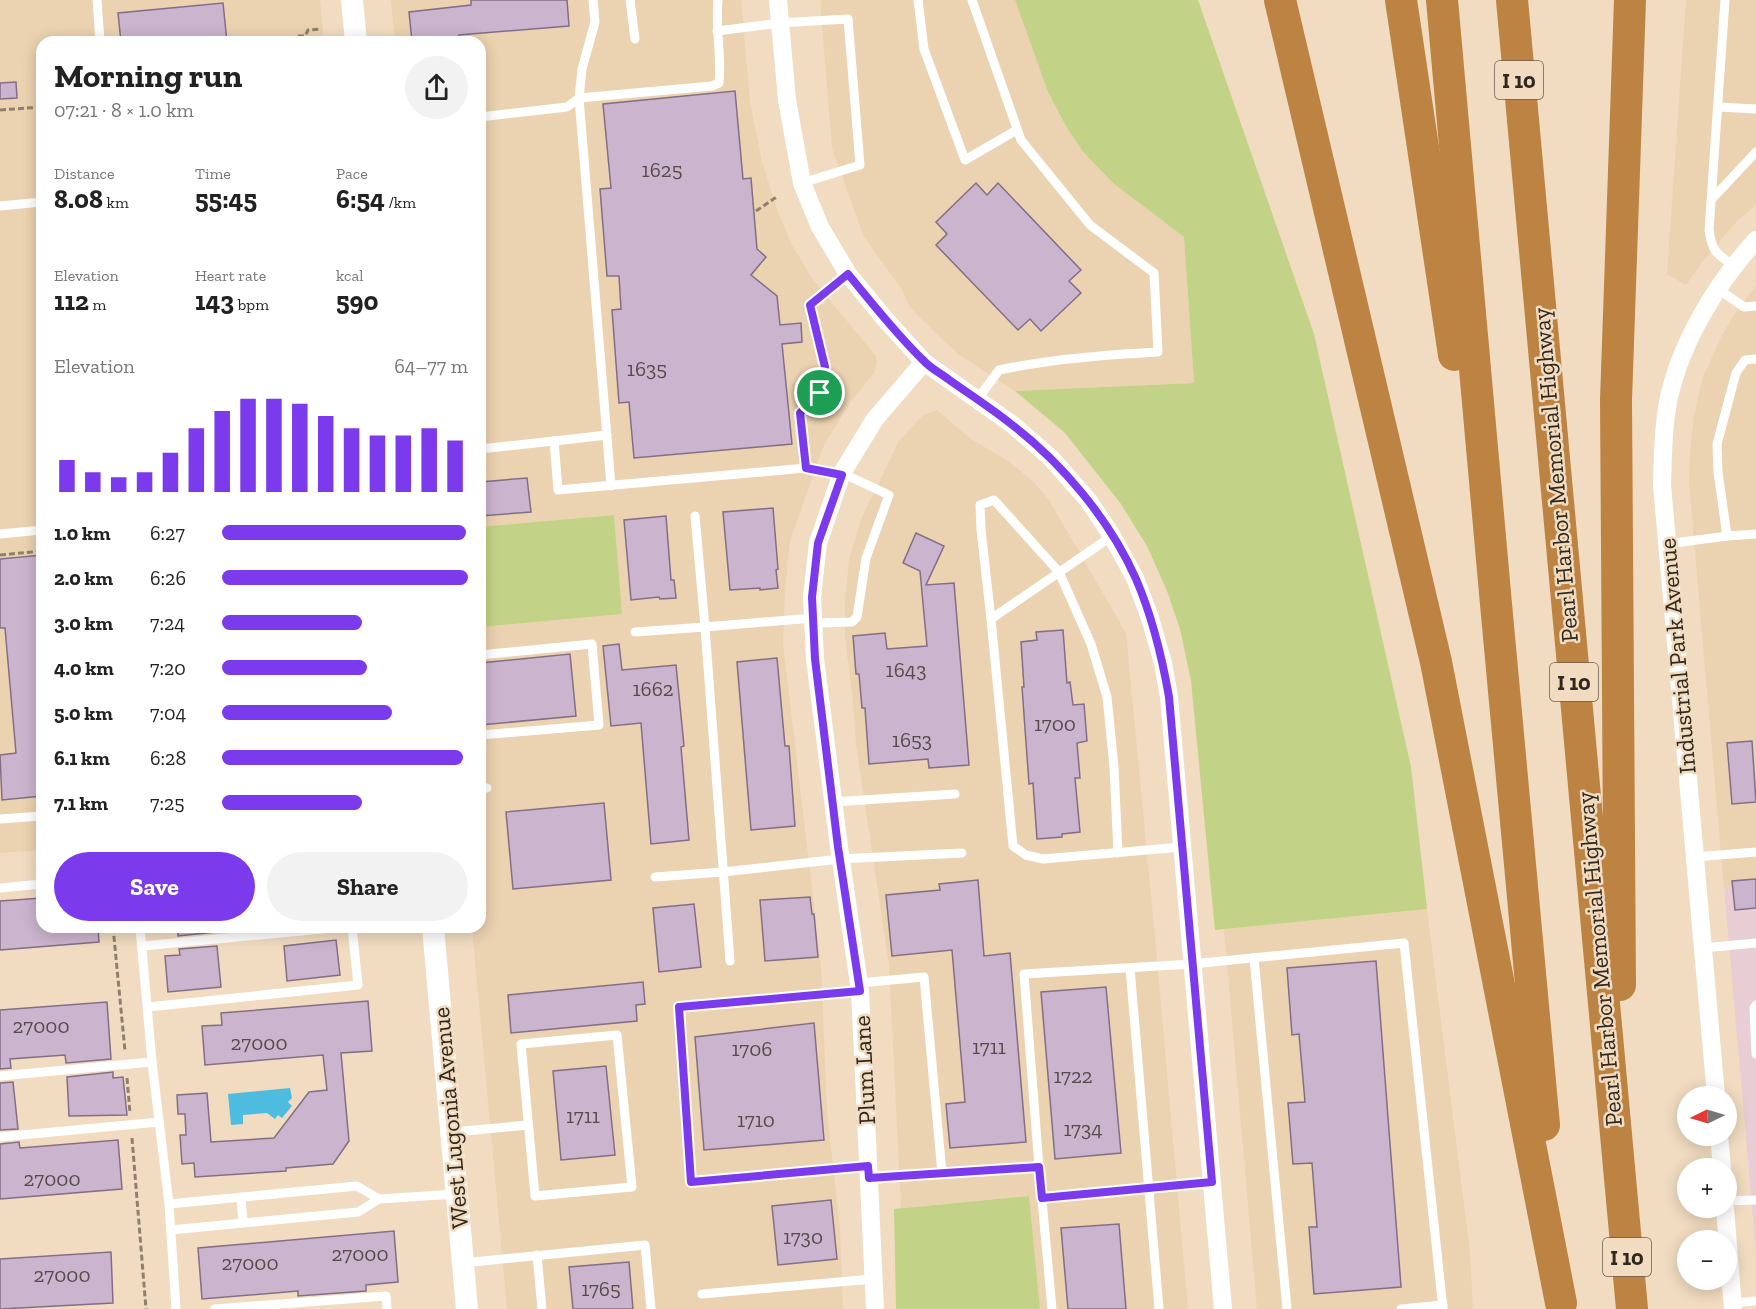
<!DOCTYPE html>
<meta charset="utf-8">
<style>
:root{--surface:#fff;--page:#f2f2f2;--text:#222;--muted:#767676;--accent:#7c3aed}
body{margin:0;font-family:"Zilla Slab",serif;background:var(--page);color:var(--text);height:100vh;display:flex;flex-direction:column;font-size:22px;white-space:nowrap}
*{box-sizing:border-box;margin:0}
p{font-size:20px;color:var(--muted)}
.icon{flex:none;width:33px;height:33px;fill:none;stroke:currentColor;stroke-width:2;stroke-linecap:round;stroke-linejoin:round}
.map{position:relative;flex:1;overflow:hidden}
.panel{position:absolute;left:36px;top:36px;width:450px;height:897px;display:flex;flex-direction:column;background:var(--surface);border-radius:18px;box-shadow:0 3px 15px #0003}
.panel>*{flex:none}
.needle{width:39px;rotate:265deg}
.controls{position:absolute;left:1677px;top:1086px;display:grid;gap:12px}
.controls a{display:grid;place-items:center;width:60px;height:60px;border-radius:50%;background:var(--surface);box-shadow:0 3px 15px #0003;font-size:30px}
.pin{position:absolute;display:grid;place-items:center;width:51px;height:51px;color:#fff;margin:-26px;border:3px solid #fff;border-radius:50%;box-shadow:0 2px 6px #0007}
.round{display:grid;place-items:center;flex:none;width:63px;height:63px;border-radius:32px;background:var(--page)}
.overview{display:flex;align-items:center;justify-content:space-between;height:102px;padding:0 18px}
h1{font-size:33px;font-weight:800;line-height:45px}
.stats{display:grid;grid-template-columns:repeat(3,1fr);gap:9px;height:102px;padding:6px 18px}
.stats div{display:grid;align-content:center}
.stats b{font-size:26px;font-weight:800}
.stats small{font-size:16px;font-weight:400}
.stats p{font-size:16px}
.chart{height:168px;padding:12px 18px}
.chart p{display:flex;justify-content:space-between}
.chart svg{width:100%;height:108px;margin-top:6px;stroke:var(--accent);stroke-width:6}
.action{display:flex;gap:12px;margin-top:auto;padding:12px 18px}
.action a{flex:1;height:69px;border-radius:36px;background:var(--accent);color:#fff;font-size:24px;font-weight:800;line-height:69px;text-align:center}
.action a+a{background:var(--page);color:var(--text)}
ul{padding:0 18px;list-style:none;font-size:20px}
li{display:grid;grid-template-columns:96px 72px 1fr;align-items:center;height:45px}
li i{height:15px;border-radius:8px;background:var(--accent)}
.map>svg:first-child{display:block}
.built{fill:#ebd2b0}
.industrial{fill:#e8ced4}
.green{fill:#c2d387}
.water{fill:#4dbcde}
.building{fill:#cbb4ce;stroke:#836e86;stroke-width:1.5}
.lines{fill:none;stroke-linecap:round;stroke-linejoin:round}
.path{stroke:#8e806d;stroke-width:3;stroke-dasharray:6 3;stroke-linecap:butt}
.service{stroke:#fff;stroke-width:9}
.minor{stroke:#fff;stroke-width:18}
.tertiary{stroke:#fff;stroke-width:22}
.motorway{stroke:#bd8342;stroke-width:32}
.route-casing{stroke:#fff;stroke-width:12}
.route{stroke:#7c3aed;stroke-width:8}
.labels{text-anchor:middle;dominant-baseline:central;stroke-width:5;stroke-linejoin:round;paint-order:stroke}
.number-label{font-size:21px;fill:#574b49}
.shield{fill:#f1dcc1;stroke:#6a5e4e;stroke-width:1.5}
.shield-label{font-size:22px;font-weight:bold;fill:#30281d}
.street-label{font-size:24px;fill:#30281d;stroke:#f1dcc1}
</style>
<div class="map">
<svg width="1756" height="1309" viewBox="0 0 1756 1309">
<rect width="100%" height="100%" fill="#f1dcc1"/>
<g class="built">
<polygon points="0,0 320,0 324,42 42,42 42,850 0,853"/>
<polygon points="391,0 741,0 750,101 762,162 778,212 792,245 814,281 876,356 877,362 874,373 849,404 824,445 790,541 785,592 783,643 821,965 827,1110 840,1229 843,1309 507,1309 472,927 480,927 480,627 622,614 614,515 480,527 480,42 395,42"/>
<polygon points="820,0 1015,0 1048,92 1067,128 1084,153 1113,183 1184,237 1194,383 1015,391 958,354 922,320 909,306 903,291 864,237 832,148"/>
<polygon points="1686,0 1756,0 1756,205 1737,221 1703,261 1686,285 1667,274"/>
<polygon points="1756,286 1756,885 1724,888 1689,483 1690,452 1694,416 1702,380 1721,337 1734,315"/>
<polygon points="937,410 971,439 1008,461 1033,481 1049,500 1126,633 1155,937 1188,1309 1040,1309 1029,1196 901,1208 889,965 856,744 853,701 845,638 845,602 849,560 861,519 899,441 923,415"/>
<polygon points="1427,909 1470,1252 1473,1309 1257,1309 1224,929"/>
</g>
<polygon class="industrial" points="1756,885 1756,1253 1724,888"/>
<g class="green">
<polygon points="1015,0 1198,0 1314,334 1411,767 1427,909 1215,930 1191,681 1180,629 1167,591 1147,546 1121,504 1065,433 1015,391 1194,383 1184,237 1113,183 1084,153 1067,128 1048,92"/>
<polygon points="614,515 622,614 480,627 480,527"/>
<polygon points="1029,1196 1040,1309 896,1309 894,1209"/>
</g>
<polygon class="water" points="290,1088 292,1098 288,1102 292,1106 282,1118 278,1115 275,1119 267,1113 243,1115 243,1124 231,1125 228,1094"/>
<g class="building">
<polygon points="471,0 567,0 569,26 459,35 459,42 412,42 409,12 471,5"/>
<polygon points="223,3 227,42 121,42 118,13"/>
<polygon points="16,82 17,98 0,99 0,83"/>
<polygon points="735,91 743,179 751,178 757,249 766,257 751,275 777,296 780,325 801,323 802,342 782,344 792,444 634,458 629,402 619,403 612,310 621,309 619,276 607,276 600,189 611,188 603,104"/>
<polygon points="976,183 987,195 998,183 1081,270 1069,281 1081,293 1041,331 1030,319 1018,330 936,245 947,234 936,222"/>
<polygon points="527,478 531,512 480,516 480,482"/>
<polygon points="773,508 778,569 776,570 778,588 760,590 760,588 730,590 723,512"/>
<polygon points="666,516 671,580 674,580 676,598 660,599 659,597 631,600 624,520"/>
<polygon points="916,533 944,546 926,585 954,583 969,765 929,768 928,759 869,764 865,708 862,708 859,674 856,674 853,636 885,633 887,649 927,646 920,571 903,563"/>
<polygon points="42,555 42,796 2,800 0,755 16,753 5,628 0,628 0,559"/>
<polygon points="1063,630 1067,683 1070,682 1073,705 1084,704 1087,741 1077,743 1080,778 1075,778 1080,832 1062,834 1062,837 1037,839 1033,783 1029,784 1022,687 1024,687 1021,642 1037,640 1036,632"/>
<polygon points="619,644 622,670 676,665 684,746 681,747 689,840 651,844 641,723 611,726 603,646"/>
<polygon points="570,654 576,716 480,725 480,663"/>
<polygon points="777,658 785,746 789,746 795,826 751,830 737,662"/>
<polygon points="1752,741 1756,802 1732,804 1727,743"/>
<polygon points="604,803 611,880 513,889 506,812"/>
<polygon points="1756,879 1756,908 1735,910 1732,881"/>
<polygon points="978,880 984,956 1010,953 1026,1142 950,1148 946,1104 965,1102 952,950 892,956 886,895 940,890 939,884"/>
<polygon points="810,897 812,914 814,914 818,957 765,961 760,900"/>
<polygon points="42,898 42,927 98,927 99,942 0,950 0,901"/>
<polygon points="694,904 701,967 659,972 653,908"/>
<polygon points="178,927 215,927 216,932 178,936"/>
<polygon points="336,940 340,975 287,981 284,946"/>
<polygon points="217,946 221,987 168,992 165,956 180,955 179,949"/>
<polygon points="1376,961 1401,1287 1314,1294 1309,1227 1317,1227 1312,1163 1293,1164 1288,1103 1305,1102 1299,1034 1292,1035 1287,968"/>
<polygon points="643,982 645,1004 636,1005 637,1021 511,1033 508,995"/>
<polygon points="1106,987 1121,1153 1055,1159 1041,992"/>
<polygon points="368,1001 372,1051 341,1053 349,1141 333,1164 286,1168 286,1171 195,1177 194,1163 182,1164 180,1135 186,1135 185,1114 178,1114 177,1095 207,1093 211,1142 274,1138 309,1092 327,1090 323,1055 205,1065 202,1026 222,1025 221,1013"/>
<polygon points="107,1002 111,1059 66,1063 65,1055 10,1059 11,1068 0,1069 0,1010"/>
<polygon points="814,1023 824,1140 704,1150 695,1037"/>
<polygon points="606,1066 615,1155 561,1160 553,1071"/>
<polygon points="113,1072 113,1078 123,1077 127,1115 69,1116 67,1077"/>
<polygon points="13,1082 18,1129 0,1130 0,1083"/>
<polygon points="118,1140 122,1189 0,1199 0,1144 19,1142 20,1148"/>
<polygon points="831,1200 837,1259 778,1265 772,1206"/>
<polygon points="1119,1224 1126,1309 1068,1309 1061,1228"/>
<polygon points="394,1231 398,1282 366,1285 366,1291 298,1296 298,1291 202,1299 198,1248"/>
<polygon points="111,1252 113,1303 0,1309 0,1259"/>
<polygon points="629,1262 633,1309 573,1309 569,1267"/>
</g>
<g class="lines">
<g class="path">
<polyline points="298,36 305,36 308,30 321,29"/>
<polyline points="0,110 42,107"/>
<polyline points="756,211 778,196"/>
<polyline points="0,555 42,551"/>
<polyline points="113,927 125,1051"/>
<polyline points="127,1078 130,1113"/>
<polyline points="132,1138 146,1309"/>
</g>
<g class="service">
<polyline points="97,0 100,42"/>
<polyline points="593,0 595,22 582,69 579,98 611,486"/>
<polyline points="630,0 635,39"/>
<polyline points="918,0 924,49 965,160 1017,130"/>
<path d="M972,0L1021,140L1090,225L1154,273L1158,352C1105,355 1052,359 999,370L977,400"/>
<path d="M1725,0L1709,230C1712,251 1716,254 1733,265"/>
<polyline points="717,31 779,23 848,19 860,165 802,183"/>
<polyline points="1718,107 1756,109"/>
<path d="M480,117L567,107L579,98L712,86L719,83C722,56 715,28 718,0"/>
<polyline points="1712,199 1756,152"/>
<polyline points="0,206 42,202"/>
<polyline points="1718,289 1744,307 1756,306"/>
<polyline points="554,441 607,435"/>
<polyline points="480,449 554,441 558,490 806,468 842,475"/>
<polyline points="806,468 800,413 820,393 825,367 810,305 848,274"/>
<polyline points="0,534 42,530"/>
<polyline points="1112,536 991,619 1013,846 1026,855 1043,859 1182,847"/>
<polyline points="1727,536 1718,472 1717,444 1736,373 1745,360 1756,359"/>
<polyline points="1667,544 1727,536 1756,534"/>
<polyline points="991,619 981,530 980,505 994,500 1059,572 1091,644 1107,697 1114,767 1118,853"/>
<polyline points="814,623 852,622 857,617 866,558 889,495 842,473"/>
<polyline points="635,632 705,627 695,516"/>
<polyline points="480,655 592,644 599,725 480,735"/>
<polyline points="480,789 487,788"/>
<polyline points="833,802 955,794"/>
<polyline points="0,819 42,816"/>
<polyline points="1695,857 1756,852"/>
<polyline points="655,877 723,872 840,859 962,853"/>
<polyline points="0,888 42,884"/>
<polyline points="140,927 152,1062 169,1204 176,1309"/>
<polyline points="142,946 345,927"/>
<polyline points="1703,948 1756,943"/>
<polyline points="1254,958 1287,1309"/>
<polyline points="730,961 705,627 813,618"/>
<polyline points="1130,968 1159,1309"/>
<polyline points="859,983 924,977 942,1173"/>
<polyline points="860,991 679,1007 691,1182 868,1165"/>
<polyline points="1756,1005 1754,1008 1756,1054"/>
<polyline points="148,1007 358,985 352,927"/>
<polygon points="617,1035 632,1187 535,1196 521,1044"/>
<polyline points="0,1076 152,1062"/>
<polyline points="453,1132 528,1125"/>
<polyline points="0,1137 159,1122"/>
<polyline points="1039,1167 1052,1309"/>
<polyline points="869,1178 1039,1167 1024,974 1192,964 1404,943 1443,1309"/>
<polyline points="241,1197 243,1223"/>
<polyline points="1042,1198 1212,1182"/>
<polyline points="1726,1201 1756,1200"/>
<polyline points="169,1204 357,1186 379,1199"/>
<polyline points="171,1230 358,1212 379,1199 456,1194"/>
<polyline points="537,1255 542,1309"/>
<polyline points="463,1263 645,1245 651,1309"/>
<polyline points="702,1294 873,1279"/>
<polyline points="1733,1303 1756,1301"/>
<polyline points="215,1309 386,1296 387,1309"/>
<polyline points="1401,1309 1443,1305"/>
</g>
<g class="minor">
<polyline points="778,0 787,100 802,183 820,227 848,274 885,319 924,362 1013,425 1051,458 1088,500 1112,536 1135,578 1150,618 1163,663 1169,697 1223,1309"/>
<path d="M1716,1096L1662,485C1663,456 1663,426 1669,397C1682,340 1717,283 1756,240"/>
<polyline points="1719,1136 1722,1168"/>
<polyline points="1725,1208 1733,1309"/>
<polyline points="875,1309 860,991 839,847 815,659 812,597 818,543 842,473 875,419 924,362"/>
</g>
<g class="tertiary">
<polyline points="352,0 356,42"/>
<polyline points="433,927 467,1309"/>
</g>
<g class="motorway">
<polyline points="1280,0 1436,662 1561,1303"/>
<polyline points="1401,0 1454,355"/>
<polyline points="1442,0 1496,604 1544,1125"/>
<polyline points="1512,0 1632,1309"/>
<polyline points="1620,985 1616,400 1630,0"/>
</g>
</g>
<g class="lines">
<defs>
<path id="route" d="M848,274C872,303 896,334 923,360C930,368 940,373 948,379C969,394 991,408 1011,424C1062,463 1110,520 1136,579C1152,616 1162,657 1169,697L1212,1182L1042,1198L1039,1167L869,1178L868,1166L691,1182L679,1007L860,991L838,847L815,659L812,597L818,543L842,475L806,468L800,413L820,393L825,367L810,305Z"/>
</defs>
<use href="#route" class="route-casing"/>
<use href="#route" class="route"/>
</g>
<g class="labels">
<g class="number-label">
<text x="662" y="169">1625</text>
<text x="647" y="368">1635</text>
<text x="906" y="669">1643</text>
<text x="653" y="688">1662</text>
<text x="1055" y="723">1700</text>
<text x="912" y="739">1653</text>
<text x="41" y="1025">27000</text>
<text x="259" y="1042">27000</text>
<text x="989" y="1046">1711</text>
<text x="752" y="1048">1706</text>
<text x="1073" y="1075">1722</text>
<text x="583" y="1115">1711</text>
<text x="756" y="1119">1710</text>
<text x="1083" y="1128">1734</text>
<text x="52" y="1178">27000</text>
<text x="803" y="1236">1730</text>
<text x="360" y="1253">27000</text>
<text x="250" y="1262">27000</text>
<text x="62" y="1274">27000</text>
<text x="601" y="1288">1765</text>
</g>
<g class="shield">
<rect x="1495" y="61" width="48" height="38" rx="4.5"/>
<rect x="1550" y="663" width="48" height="38" rx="4.5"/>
<rect x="1603" y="1238" width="48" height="38" rx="4.5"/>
</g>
<g class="shield-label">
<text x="1519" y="80">I 10</text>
<text x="1574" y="682">I 10</text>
<text x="1627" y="1257">I 10</text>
</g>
<g class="street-label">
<text transform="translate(1555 475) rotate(-95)">Pearl Harbor Memorial Highway</text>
<text transform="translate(1677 656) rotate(-95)">Industrial Park Avenue</text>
<text transform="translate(1599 959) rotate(-95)">Pearl Harbor Memorial Highway</text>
<text transform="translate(864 1070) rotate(-93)">Plum Lane</text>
<text transform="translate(450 1118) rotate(-95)">West Lugonia Avenue</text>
</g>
</g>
</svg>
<div class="controls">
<a><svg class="needle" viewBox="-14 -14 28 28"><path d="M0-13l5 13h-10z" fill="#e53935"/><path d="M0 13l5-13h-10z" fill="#767676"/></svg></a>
<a>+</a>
<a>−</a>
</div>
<div class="pin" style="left:820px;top:393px;background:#1e9e55"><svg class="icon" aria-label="arrive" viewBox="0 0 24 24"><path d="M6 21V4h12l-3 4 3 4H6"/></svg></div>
<section class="panel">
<div class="overview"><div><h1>Morning run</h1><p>07:21 · 8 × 1.0 km</p></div><a class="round"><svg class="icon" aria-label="share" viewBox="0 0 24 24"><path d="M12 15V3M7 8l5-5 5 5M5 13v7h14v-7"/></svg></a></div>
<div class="stats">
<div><p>Distance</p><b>8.08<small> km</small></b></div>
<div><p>Time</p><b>55:45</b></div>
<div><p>Pace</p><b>6:54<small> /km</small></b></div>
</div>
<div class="stats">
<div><p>Elevation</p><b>112<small> m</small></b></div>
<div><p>Heart rate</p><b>143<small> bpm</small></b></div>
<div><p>kcal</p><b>590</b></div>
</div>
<div class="chart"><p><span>Elevation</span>64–77 m</p>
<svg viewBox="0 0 160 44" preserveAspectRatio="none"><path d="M5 44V31M15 44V36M25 44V38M35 44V36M45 44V28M55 44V18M65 44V11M75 44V6M85 44V6M95 44V8M105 44V13M115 44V18M125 44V21M135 44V21M145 44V18M155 44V23"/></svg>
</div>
<ul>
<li><b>1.0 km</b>6:27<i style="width:99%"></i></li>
<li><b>2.0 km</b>6:26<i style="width:100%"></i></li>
<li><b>3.0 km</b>7:24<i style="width:57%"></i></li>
<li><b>4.0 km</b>7:20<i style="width:59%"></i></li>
<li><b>5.0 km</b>7:04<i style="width:69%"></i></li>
<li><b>6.1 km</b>6:28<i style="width:98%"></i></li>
<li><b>7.1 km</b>7:25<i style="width:57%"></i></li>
</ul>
<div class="action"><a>Save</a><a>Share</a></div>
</section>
</div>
